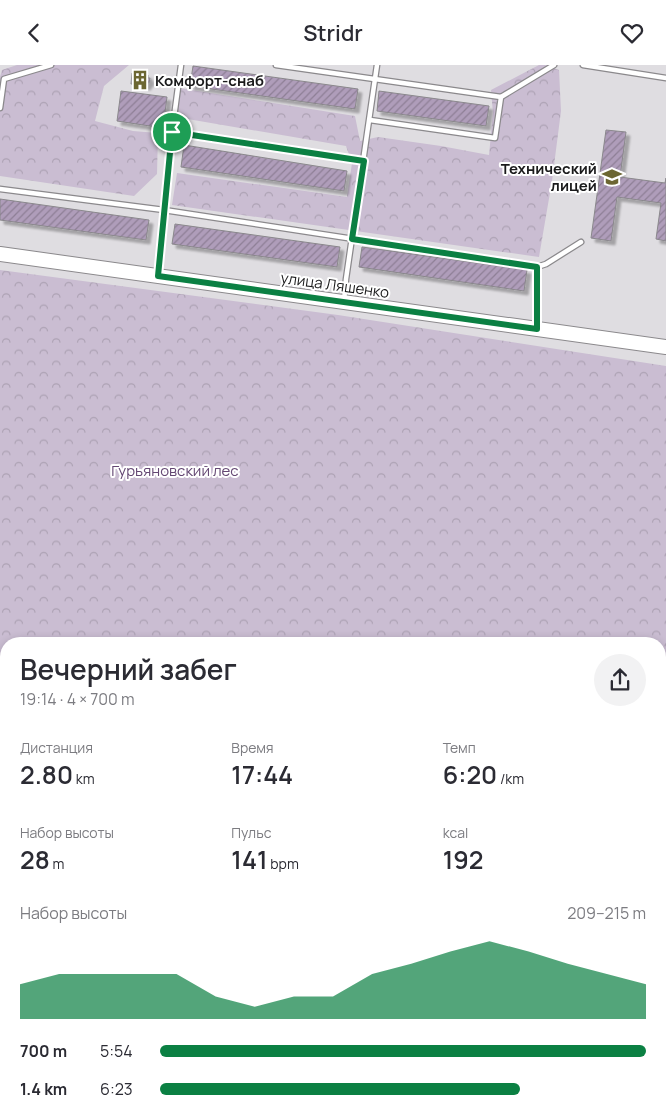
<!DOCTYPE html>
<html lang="ru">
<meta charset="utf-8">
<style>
:root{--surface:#fff;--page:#f2f2f3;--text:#2b2b33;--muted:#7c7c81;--accent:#0b8043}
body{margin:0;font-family:Manrope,sans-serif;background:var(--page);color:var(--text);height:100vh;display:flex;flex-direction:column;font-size:19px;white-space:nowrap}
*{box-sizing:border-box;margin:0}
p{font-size:16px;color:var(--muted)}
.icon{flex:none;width:28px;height:28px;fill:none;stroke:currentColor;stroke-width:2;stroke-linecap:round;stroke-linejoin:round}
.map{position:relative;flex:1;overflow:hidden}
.side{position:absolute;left:0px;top:572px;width:666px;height:481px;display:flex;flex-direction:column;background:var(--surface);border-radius:20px 20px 0 0;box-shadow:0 2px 8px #0003}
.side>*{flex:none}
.pin{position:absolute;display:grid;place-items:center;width:42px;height:42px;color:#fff;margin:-21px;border:2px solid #fff;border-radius:50%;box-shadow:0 1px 5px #0007}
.round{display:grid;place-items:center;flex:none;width:52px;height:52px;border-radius:26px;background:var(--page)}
.head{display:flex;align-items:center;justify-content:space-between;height:85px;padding:0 20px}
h1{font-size:28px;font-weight:600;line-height:38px}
.figures{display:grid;grid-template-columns:repeat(3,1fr);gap:8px;height:85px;padding:5px 20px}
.figures div{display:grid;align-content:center}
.figures b{font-size:25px;font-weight:600}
.figures small{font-size:14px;font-weight:400}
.figures p{font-size:14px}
.chart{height:140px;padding:10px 20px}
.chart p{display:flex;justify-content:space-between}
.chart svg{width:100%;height:90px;margin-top:5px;fill:var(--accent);opacity:.7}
ul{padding:0 20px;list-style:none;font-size:16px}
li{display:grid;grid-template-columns:80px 60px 1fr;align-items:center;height:38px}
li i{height:12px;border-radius:6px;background:var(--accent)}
header{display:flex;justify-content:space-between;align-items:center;height:65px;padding:0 20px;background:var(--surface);font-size:22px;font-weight:600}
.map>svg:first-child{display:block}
.forest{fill:url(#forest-crowns)}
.building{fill:url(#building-hatch);stroke:#8a888c;filter:url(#shadow)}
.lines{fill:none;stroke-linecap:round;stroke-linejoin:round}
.service-casing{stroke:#8b898c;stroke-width:7}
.tertiary-casing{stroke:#8b898c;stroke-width:14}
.secondary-casing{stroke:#8b898c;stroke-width:16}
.service{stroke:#fff;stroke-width:4.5}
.tertiary{stroke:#fff;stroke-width:11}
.secondary{stroke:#fff;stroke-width:14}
.route-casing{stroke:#fff;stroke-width:10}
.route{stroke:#0b8043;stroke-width:6}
.labels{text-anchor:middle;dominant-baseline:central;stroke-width:4;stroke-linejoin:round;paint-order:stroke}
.poi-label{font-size:15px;font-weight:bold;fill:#1a1a1b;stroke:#fff;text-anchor:start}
.street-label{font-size:15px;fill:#1a1a1b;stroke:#fff}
.park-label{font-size:15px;fill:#644773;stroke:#fff}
</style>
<header><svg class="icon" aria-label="back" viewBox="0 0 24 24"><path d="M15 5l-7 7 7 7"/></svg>Stridr<svg class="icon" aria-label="heart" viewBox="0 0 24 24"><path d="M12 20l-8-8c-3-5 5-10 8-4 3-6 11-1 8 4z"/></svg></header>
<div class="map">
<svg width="666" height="1053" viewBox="0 0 666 1053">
<defs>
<pattern id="forest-crowns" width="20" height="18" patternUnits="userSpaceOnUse" patternTransform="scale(1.25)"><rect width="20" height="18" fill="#cabdd2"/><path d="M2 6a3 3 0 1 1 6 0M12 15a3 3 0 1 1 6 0" fill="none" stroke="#ada2b4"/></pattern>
<pattern id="building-hatch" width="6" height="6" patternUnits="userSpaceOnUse" patternTransform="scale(1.25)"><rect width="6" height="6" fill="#af9dba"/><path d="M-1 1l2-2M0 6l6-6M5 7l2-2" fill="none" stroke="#8e7f96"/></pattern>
<filter id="shadow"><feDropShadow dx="4" dy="4" stdDeviation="1" flood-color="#0004"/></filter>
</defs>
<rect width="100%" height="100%" fill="#dfdde1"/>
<g class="forest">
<polygon points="17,0 129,0 104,21 95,56 133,66 158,68 157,109 134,131 0,111 0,12 2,5"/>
<polygon points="539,0 545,0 559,5 561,46 552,116 539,192 172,140 177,108 347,132 352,98 346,81 176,52 179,23 355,51 360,76 378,72 441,81 489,90 493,48 491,25"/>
<polygon points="0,205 338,250 666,301 666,829 660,835 660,579 6,579 6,1048 455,1048 449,1053 0,1053"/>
</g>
<g class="building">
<polygon points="193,1 358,24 355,44 190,21"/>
<polygon points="132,8 148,10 148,13 150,13 149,18 147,18 147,21 131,19"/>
<polygon points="121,26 167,32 163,63 117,56"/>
<polygon points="379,26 489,41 486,61 377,46"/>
<polygon points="606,65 626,67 620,112 665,118 666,113 666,176 656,174 661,138 617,132 611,176 591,173"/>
<polygon points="184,80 347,106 344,126 181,102"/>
<polygon points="0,134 149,155 146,175 0,155"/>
<polygon points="175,159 340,182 337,202 172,179"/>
<polygon points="362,182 527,205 524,226 359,202"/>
<polygon points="558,1048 579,1048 581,1049 582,1048 592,1048 587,1053 554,1053"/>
<polygon points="605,1048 635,1048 641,1053 611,1053"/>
</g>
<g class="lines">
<defs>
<g id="service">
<polyline points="276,0 501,32 495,73 370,55"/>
<polyline points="583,0 666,13"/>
<polyline points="501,32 554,0"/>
<polyline points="0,43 4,14 51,0"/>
<polyline points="172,67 364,97"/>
<polyline points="0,124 164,145 537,202 546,199 581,177"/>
<polyline points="158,210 172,67 181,0"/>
<polyline points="344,236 346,214 377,0"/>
<polyline points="537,262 537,202"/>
</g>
<g id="tertiary">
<polyline points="660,865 666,859"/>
<polyline points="484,1053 489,1048"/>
</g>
<polyline id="secondary" points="0,189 666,282"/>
</defs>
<use href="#service" class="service-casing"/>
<use href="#tertiary" class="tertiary-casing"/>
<use href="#secondary" class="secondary-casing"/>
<use href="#service" class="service"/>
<use href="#tertiary" class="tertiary"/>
<use href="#secondary" class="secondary"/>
</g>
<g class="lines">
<defs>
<polygon id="route" points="172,67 364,96 352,174 537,202 537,264 158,211"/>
</defs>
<use href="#route" class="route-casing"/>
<use href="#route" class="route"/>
</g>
<defs>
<symbol id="building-bare" viewBox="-9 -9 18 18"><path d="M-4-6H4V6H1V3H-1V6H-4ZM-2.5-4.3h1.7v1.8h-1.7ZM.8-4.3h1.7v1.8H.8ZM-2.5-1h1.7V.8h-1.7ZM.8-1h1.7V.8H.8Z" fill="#6c6632" stroke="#fff" stroke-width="2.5" paint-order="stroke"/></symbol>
<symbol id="school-bare" viewBox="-9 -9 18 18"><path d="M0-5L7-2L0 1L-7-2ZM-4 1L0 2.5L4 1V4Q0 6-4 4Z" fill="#6c6632" stroke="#fff" stroke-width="2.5" paint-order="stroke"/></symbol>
</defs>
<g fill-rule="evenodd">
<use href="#building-bare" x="126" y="1" width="28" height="28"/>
<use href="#school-bare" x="598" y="98" width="28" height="28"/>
</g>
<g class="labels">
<g class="poi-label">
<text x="155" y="15">Комфорт-снаб</text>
<text x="597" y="103" text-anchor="end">Технический<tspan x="597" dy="17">лицей</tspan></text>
</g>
<g class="street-label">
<text transform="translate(335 220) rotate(8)">улица Ляшенко</text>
</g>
<g class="park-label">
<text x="175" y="405">Гурьяновский лес</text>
</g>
</g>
</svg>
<div class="pin" style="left:172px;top:67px;background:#1e9e55"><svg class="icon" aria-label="arrive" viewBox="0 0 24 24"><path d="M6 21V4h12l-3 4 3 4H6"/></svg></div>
<section class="side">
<div class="head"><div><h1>Вечерний забег</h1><p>19:14 · 4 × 700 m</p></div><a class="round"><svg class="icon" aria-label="share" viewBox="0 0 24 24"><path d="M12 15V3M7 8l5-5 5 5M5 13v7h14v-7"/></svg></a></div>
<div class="figures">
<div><p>Дистанция</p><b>2.80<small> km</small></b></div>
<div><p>Время</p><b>17:44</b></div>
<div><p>Темп</p><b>6:20<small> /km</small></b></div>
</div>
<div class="figures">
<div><p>Набор высоты</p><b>28<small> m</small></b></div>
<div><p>Пульс</p><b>141<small> bpm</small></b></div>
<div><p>kcal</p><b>192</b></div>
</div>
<div class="chart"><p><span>Набор высоты</span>209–215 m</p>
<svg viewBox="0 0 160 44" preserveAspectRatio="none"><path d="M0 44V27L10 22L20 22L30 22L40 22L50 33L60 38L70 33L80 33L90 22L100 17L110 11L120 6L130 11L140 17L150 22L160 27V44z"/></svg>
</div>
<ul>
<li><b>700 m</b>5:54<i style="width:100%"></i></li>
<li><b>1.4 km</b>6:23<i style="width:74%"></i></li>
</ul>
</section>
</div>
